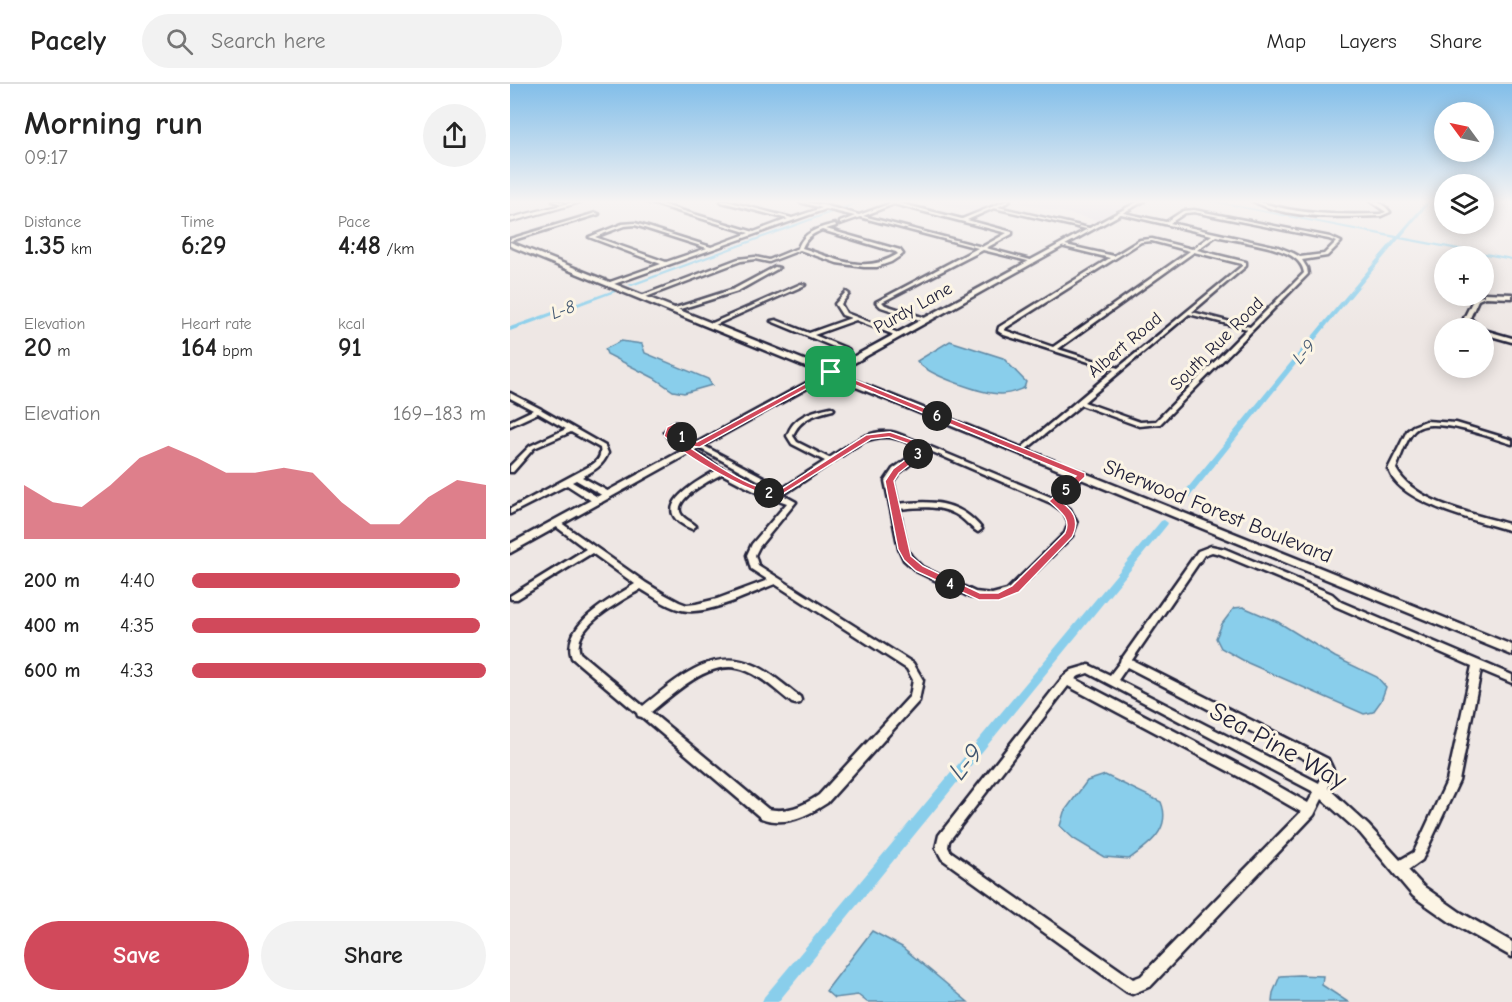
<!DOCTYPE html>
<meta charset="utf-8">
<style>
:root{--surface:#fff;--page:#f2f2f2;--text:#222;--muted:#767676;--line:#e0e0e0;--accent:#d1495b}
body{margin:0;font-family:"Comic Neue",sans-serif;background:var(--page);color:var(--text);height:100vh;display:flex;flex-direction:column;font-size:22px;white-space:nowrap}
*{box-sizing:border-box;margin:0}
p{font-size:20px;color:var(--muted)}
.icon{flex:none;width:33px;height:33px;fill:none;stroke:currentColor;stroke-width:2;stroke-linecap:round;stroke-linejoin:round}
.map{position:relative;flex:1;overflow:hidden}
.panel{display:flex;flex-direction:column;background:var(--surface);width:510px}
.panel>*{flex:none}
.needle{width:39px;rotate:303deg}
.tools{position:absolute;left:924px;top:18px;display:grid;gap:12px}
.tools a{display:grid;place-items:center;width:60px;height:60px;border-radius:50%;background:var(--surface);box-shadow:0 3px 15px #0003;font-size:30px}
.pin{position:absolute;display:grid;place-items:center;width:51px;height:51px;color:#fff;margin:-26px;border-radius:12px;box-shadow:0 3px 9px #0006}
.km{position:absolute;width:30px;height:30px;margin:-15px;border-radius:50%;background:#222;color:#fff;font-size:16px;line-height:30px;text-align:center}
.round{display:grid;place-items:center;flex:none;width:63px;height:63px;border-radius:32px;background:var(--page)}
.overview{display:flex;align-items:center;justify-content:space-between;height:102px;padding:0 24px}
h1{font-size:33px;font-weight:600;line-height:45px}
.metrics{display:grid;grid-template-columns:repeat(3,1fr);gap:9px;height:102px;padding:6px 24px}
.metrics div{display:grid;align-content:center}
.metrics b{font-size:26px;font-weight:600}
.metrics small{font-size:16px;font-weight:400}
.metrics p{font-size:16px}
.chart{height:168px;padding:12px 24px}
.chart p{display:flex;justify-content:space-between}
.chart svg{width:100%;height:108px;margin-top:6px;fill:var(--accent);opacity:.7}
.button{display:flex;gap:12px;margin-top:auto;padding:12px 24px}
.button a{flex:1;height:69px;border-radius:36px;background:var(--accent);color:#fff;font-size:24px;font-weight:600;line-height:69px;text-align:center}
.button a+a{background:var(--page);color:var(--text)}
ul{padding:0 24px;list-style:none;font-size:20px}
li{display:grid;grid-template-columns:96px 72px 1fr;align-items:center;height:45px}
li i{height:15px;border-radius:8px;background:var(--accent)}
header{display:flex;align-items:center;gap:36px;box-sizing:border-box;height:84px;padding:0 30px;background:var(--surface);border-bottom:2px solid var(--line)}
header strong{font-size:28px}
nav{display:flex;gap:33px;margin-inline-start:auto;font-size:21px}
.search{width:420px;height:54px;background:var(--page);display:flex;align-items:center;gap:15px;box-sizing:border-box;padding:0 21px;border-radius:33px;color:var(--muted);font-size:22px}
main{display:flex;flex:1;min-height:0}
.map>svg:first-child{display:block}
.built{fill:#ded6e3}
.water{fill:#89ceeb;stroke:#6089a5;stroke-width:1.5}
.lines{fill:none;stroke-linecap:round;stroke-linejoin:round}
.canal{fill:#89ceeb;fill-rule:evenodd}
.minor-casing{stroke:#22223b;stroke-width:5}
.tertiary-casing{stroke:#22223b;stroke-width:5}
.secondary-casing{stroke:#22223b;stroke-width:4}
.minor{fill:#fcf5e5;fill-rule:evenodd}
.tertiary{fill:#fcf5e5;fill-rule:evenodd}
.secondary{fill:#fcf5e5;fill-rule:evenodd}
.route{fill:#d1495b;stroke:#fff;stroke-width:1.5;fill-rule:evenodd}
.labels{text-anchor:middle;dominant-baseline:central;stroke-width:6;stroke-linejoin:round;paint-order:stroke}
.far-street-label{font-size:18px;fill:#22223b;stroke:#fcf5e5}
.far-water-label{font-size:18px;font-style:italic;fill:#415670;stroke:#fcf5e5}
.street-label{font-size:21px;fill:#22223b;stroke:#fcf5e5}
.near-street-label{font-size:26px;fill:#22223b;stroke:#fcf5e5}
.near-water-label{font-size:27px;font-style:italic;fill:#415670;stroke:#fcf5e5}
</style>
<header>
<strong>Pacely</strong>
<div class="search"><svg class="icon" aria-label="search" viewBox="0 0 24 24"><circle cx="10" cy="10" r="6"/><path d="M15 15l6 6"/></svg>Search here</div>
<nav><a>Map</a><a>Layers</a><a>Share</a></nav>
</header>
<main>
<section class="panel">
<div class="overview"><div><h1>Morning run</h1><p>09:17</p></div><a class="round"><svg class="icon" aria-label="share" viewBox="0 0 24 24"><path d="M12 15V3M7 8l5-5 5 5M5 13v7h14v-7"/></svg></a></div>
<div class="metrics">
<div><p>Distance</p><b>1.35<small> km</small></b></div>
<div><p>Time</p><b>6:29</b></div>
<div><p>Pace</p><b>4:48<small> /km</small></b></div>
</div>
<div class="metrics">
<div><p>Elevation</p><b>20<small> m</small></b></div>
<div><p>Heart rate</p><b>164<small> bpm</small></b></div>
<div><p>kcal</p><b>91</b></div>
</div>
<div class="chart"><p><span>Elevation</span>169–183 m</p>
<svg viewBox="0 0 160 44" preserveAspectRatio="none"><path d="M0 44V22L10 29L20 31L30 22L40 11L50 6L60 11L70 17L80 17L90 15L100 17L110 29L120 38L130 38L140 27L150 20L160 22V44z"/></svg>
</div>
<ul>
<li><b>200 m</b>4:40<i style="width:91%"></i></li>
<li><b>400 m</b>4:35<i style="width:98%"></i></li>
<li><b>600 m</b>4:33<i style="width:100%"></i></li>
</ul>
<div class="button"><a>Save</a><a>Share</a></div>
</section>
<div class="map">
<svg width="1002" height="918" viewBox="0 0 1002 918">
<rect width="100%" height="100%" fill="#eee7e4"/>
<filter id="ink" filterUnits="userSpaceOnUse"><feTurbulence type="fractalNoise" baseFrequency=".0167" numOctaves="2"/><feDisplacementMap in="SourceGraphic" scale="12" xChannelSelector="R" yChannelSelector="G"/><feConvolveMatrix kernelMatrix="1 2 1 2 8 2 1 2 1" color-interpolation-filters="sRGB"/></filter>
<g filter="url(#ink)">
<g class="built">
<polygon points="417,117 492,117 465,128"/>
<polygon points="501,117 623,117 587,136"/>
</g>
<g class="water">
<polygon points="111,257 132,260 135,269 198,295 202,301 174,309 163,307 144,294 97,270 95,265"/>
<path d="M440,257L493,274L516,298L514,304C506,307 500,310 491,310C473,310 417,291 407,277Z"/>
<polygon points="733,523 768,538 825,573 867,593 876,603 871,617 863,628 854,630 738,579 711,564 706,554 712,540 724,524"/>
<path d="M595,691L651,718C662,745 639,761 619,775L594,773L564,755L550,742L554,728L577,697Z"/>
<polygon points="362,847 392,863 458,918 357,918 348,911 324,914 316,907"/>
<polygon points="789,891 813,892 812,901 838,918 762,918 763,909 770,892"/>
</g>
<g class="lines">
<g class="canal">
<polygon points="350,117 355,117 333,125 330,124"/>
<polygon points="697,117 703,117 887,152 917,117 921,117 891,153 1002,174 1002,176 889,155 818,240 673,421 667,421 666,419 667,417 814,238 885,154"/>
<polygon points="321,127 324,128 122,202 118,201"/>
<polygon points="104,206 108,207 0,247 0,243"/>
<polygon points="654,436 658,439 657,441 268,918 252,918 254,913 651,437"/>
</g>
<defs>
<g id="minor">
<polygon points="43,117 48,117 54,119 52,120"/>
<path d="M135,117H140L244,148L278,135L212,118L211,117H216L282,134L312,124L290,118L289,117L317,122L349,131L387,117L389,118L388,119L452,135L496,117H500L488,123L583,145L581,146L484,124L457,136L502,148V150L476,164L524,177L522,178L473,166L372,218L375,221L418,235L419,236L416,238L371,223L366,218L468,164L350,133L330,140V138L345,132L316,125L104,200H100V198L151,180L79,153L112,140L125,139L201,163L239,149ZM384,120L497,149L472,163L353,132ZM125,141L197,164L156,178L85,153L114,142Z"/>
<path d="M743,117H747C787,131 829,131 870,130L876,128L860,117C867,116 876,122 880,128L871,132C831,133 779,136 743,117Z"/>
<path d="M684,126L820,153L831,158L817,172L792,176L797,184L798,190L650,340L629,342L571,321L514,367H510L508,366L510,365L604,286L494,251L488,247L489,243L600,174L551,162V160L604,172L630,156L642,155L682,165L702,151L607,129L609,128L656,138L673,127ZM684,128L819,155L826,158L814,170L790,173L783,169L768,163L660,139L675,129ZM706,152C727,157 773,162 787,176C791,180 793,183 794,189L740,243L682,228L736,182V178L687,166ZM642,157L680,167L543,263L494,246V245L631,158ZM684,168L732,180V182L608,284L548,265ZM679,230L737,245L646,337L630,338L574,318Z"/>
<polygon points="86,129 89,130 0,157 0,155"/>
<path d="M325,140L326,142L316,145L390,166L393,170L381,178L367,183H354L327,179L290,166L259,178L245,175L231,177L136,213L131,212L228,175L245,173L259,176L288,164C294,147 309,144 325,140ZM312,146L386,168L388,170C354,191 327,175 292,164C296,154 302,150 312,146Z"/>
<polygon points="265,183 269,184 228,207 167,226 162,225 224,205"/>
<polygon points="291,200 295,201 205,241 200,240"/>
<polygon points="336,208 339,210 331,220 336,229 391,250 391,252 387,252 346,236 304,251 338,265 339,266 336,268 261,237 266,236 299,249 341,234 332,231 325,220"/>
<polygon points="974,209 1002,210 1002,214 975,213 968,216 960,234 969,244 963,244 957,239 954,234 964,214 974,212"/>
<polygon points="974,246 1002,254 1002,258 974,250"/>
<path d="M0,309L31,325L32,326L95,362L98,369C93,382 83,387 72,393L101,409L102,411L101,413H95L66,396L62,398L91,415L92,417L91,419H85L57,401L0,430V425L80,382C87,378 92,373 90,364L61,348L24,364L3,388H0V382L20,362L56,345L28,329L0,342V337L23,326L0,314Z"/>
<path d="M321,323L324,325L323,326C307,330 289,334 283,352L287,358L319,374C338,362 357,345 381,348C387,349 393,352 399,354L543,414L569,389H575L576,391L549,417L560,425L567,439L562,452L503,510L482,516L460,513L406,487L394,476L389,465L375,397L383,385L412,364C388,354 378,348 352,358L273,411L286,418L249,463L245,471L248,481L403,579L413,596L409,617L317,719C297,732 275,743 251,734L132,633L128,632L127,629L62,574C50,540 102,515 125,500L82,469L7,515H1L0,512L76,465L44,441L43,439L47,436L136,499L154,510L169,518L177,521L186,520L207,515L258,496L241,485L237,471L242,460L277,419L248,409L212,390C202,395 162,415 171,430C174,435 182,438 186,442L182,445C134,426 186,398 207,386L160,356L154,348L163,339H167L172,343L171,350L267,400L270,406L315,377L282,360L277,352C283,332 302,327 321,323ZM165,344L164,349L167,352L261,403L263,409C228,397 195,374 164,354L161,348ZM418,366L541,419L554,428L559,439L555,449L497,506L482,510L465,508L412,483L401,472L397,465L389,425C409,423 432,420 450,433C456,437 461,444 468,448L472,445C449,416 421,416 388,420L383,397L389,389ZM265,500L397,585L403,596L400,612L309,711C293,722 277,729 258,725L141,628C166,608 203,571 237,587C254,594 268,608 282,619L286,620L290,619L291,616L290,613C275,602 261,588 244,581C201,562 165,597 133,622L70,569C69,566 68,563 69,560C72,537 113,516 131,505C145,513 161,526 178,527C203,529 242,509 265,500Z"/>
<path d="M916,337L946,339L1002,356V360C981,354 921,330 904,347C896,355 890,375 886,385C905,420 966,430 1002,441V447C971,438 906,423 885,397C882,394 881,389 878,385L897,347L903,342Z"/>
<path d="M701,462L715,465L822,510L831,518L1002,591V599L971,586L949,697L912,776L898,786L913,802L950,828L1002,858V873L940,838L903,812L850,749L812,715L804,731L641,902L622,910L617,908L432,775L426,764L429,751L553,593L562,586L579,581L600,591L610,578L611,574L613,573L688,467ZM702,468L710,470L816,514L825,522L962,582L937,697L904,768L890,776L858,741L818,704L825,690L818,675L622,576L694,471ZM617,583L810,683L813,690L809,699L608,596ZM578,589L804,708L798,719L745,689L565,595L569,592ZM558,602L737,697L791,728L631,892L623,895L440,767L438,763L439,757Z"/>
</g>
<polygon id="tertiary" points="629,117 634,117 326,289 1002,561 1002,571 319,292 0,469 0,460 313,290 0,162 0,158 319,286"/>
<polygon id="secondary" points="67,117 75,117 0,138 0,134"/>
</defs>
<use href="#minor" class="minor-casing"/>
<use href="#tertiary" class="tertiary-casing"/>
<use href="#secondary" class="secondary-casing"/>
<use href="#minor" class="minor"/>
<use href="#tertiary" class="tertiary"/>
<use href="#secondary" class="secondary"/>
</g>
</g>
<linearGradient id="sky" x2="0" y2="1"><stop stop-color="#82bee9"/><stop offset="0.48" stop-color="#f7f4f3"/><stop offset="1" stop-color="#f7f4f3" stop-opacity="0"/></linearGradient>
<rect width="1002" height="245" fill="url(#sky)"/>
<path class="route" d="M321,286L575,389V393L550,417C564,426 570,438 562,453L509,508L489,516H469L406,487L394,476L388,465L375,397L383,385L411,364L379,353L361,355L268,413C239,410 176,373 154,352L157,343L165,339L173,343L172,350L187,358ZM321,291L566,392L539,417C549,427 562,434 555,449L502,502L488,509H470L413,482L401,472L384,397L389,389L420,365V362L380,348L356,351L267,408C233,403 191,370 162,352L163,345H164L163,349C169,356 182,364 190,363Z"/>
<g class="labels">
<g class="far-street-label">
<text transform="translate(403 224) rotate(-29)">Purdy Lane</text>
<text transform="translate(707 260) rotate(-45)">South Rue Road</text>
<text transform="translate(615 261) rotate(-40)">Albert Road</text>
</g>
<g class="far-water-label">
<text transform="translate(53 226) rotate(-20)">L-8</text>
<text transform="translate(794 268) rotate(-50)">L-9</text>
</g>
<g class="street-label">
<text transform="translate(708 427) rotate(22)">Sherwood Forest Boulevard</text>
</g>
<g class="near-street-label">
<text transform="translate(768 662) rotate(29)">Sea Pine Way</text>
</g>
<g class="near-water-label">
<text transform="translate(456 678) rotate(-50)">L-9</text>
</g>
</g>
</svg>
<div class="tools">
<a><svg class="needle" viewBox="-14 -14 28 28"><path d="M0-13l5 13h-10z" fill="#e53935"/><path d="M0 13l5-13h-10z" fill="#767676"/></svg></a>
<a><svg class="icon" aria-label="layers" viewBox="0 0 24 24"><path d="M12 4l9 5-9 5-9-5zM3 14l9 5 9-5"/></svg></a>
<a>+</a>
<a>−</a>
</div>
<div class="pin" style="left:321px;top:288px;background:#1e9e55"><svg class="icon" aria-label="arrive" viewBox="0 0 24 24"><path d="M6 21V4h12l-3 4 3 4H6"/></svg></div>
<b class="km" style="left:172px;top:353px">1</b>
<b class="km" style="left:259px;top:409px">2</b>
<b class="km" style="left:408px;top:370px">3</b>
<b class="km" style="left:440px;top:500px">4</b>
<b class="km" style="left:556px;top:406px">5</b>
<b class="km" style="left:427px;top:332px">6</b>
</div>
</main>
